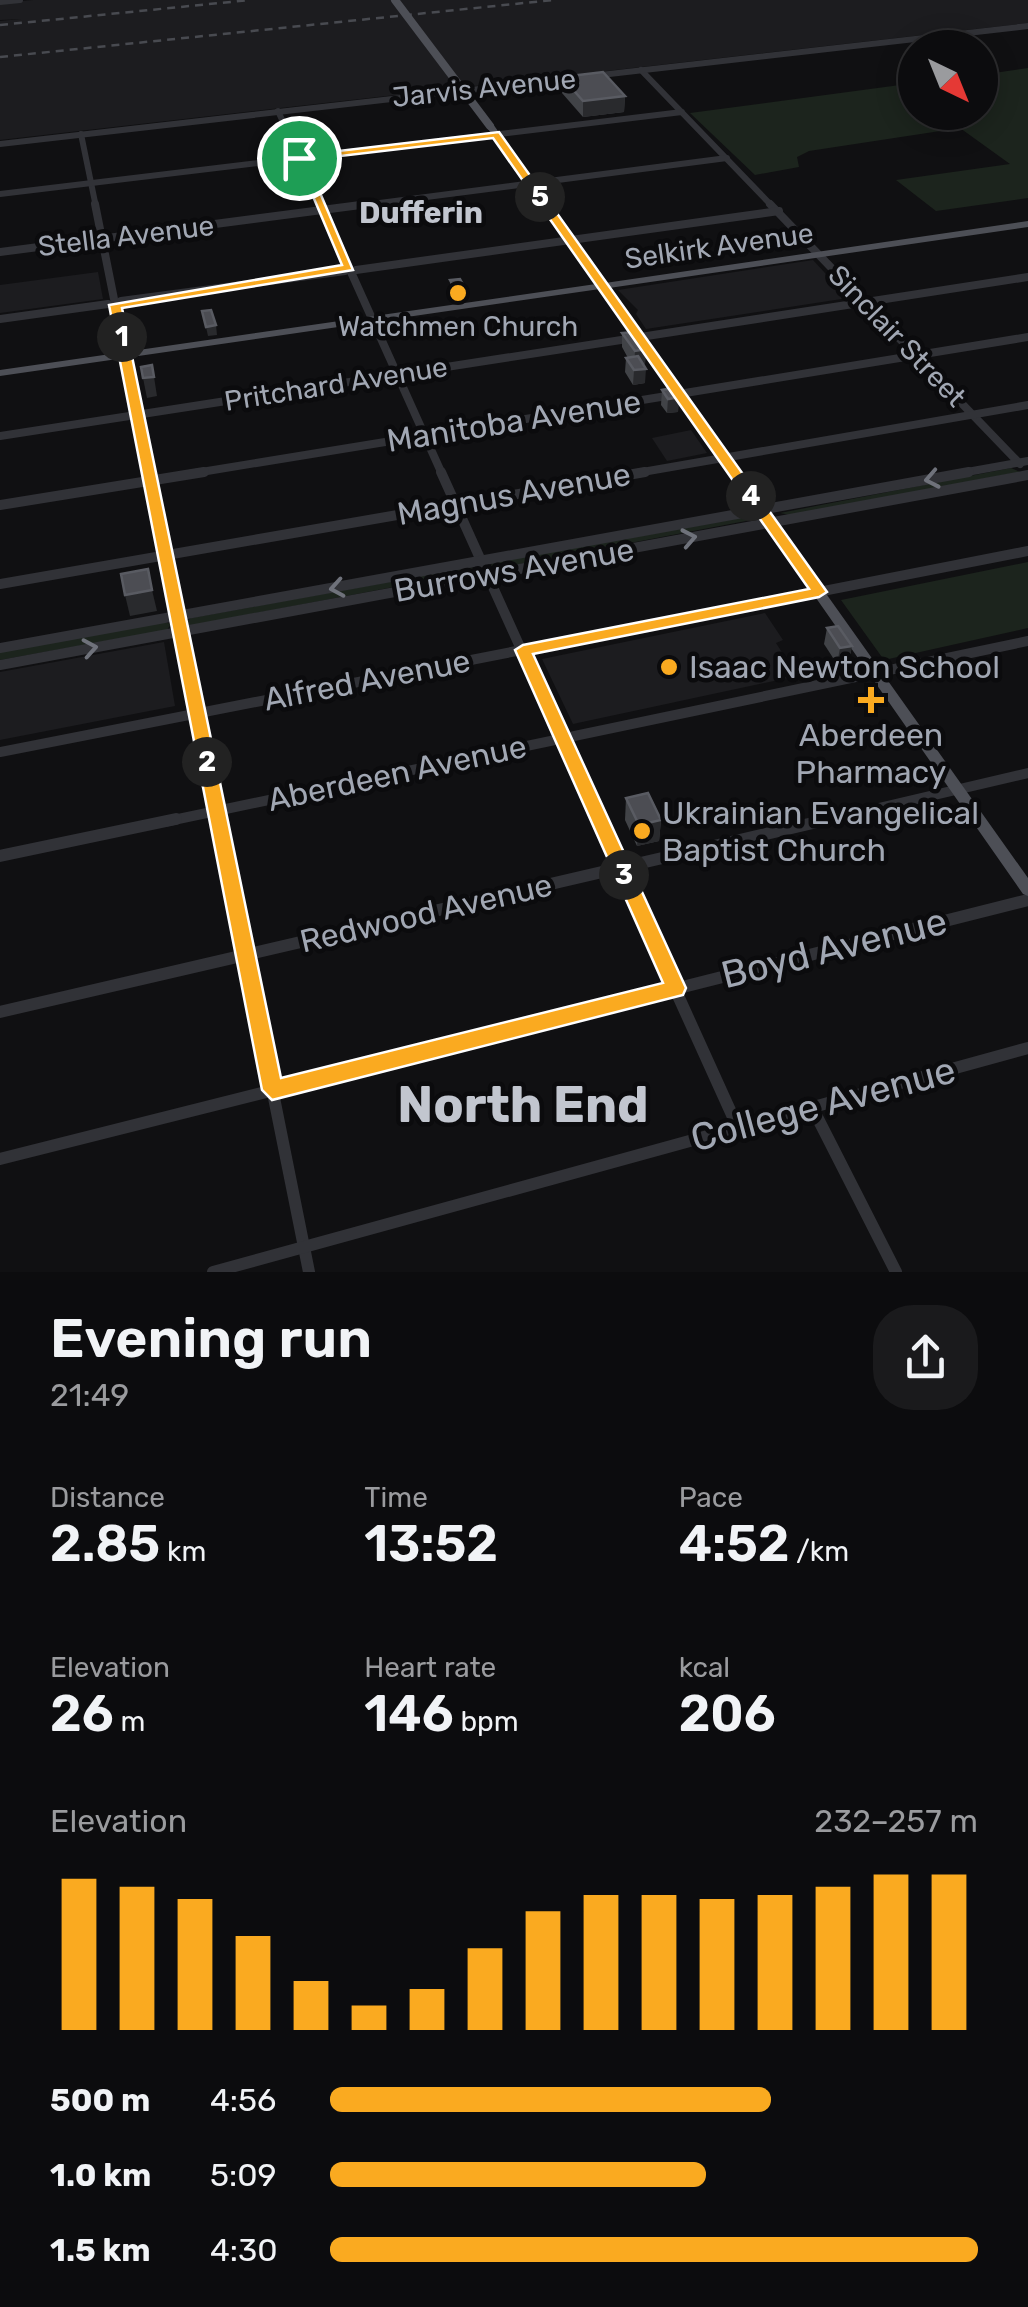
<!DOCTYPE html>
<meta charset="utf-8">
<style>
:root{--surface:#0c0c0e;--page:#1a1a1c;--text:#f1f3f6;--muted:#9a9b9e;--line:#2c2c2e;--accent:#faaa20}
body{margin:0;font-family:Rubik,sans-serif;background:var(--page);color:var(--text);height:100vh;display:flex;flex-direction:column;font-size:38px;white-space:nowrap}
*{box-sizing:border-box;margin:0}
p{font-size:32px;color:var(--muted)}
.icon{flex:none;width:55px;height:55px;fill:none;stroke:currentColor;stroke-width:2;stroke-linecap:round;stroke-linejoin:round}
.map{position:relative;height:1272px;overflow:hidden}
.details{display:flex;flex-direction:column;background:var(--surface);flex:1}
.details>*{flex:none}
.needle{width:65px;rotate:137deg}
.buttons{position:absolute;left:898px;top:30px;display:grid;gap:20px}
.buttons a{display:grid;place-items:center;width:100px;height:100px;border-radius:50%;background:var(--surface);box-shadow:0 5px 25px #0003,0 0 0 2px var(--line);font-size:50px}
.pin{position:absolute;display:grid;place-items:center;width:85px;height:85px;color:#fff;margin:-42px;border:5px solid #fff;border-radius:50%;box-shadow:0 2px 10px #0007}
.km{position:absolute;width:50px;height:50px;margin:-25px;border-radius:50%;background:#222;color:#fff;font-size:28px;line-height:50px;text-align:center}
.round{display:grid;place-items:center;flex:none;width:105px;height:105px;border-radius:40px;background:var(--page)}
.overview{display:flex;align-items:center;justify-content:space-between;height:170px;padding:0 50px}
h1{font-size:55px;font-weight:600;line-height:75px}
.figures{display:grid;grid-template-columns:repeat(3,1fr);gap:15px;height:170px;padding:10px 50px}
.figures div{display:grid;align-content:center}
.figures b{font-size:50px;font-weight:600}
.figures small{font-size:28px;font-weight:400}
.figures p{font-size:28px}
.chart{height:280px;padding:20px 50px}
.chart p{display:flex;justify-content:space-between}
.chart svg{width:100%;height:180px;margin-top:10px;stroke:var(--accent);stroke-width:6}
ul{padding:0 50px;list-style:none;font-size:32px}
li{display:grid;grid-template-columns:160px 120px 1fr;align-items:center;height:75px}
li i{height:25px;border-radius:12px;background:var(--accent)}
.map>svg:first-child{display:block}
.built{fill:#1c1c1f}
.green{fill:#1c241d}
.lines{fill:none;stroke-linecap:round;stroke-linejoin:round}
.minor-far3{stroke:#313237;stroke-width:6}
.minor-far2{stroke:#313237;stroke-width:8}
.minor-far1{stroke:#313237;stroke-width:10}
.minor{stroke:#313237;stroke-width:12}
.major{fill:#4d4f56;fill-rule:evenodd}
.rail{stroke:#484a50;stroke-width:2.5;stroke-dasharray:8 6;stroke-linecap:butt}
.major-bridge{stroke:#4d4f56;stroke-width:8}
.wall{fill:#414347}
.shaded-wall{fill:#292a2d}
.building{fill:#4c4d53;stroke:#595b62;stroke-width:2.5}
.oneway{stroke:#6f727b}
.route{fill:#faaa20;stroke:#fff;stroke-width:2.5;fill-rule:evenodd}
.poi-dot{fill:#faaa20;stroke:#0b0b0d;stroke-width:4}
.labels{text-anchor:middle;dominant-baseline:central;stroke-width:9;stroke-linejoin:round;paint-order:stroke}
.far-street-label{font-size:28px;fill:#a1a7b3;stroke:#0b0b0d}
.far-poi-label{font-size:28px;fill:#a1a7b3;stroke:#0b0b0d}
.far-neighbourhood-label{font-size:30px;font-weight:bold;fill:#c2c6cf;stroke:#0b0b0d}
.street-label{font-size:32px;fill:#a1a7b3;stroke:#0b0b0d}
.poi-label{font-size:32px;fill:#a1a7b3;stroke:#0b0b0d;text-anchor:start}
.near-street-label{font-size:38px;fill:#a1a7b3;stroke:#0b0b0d}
.near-district-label{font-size:50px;font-weight:bold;fill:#c2c6cf;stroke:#0b0b0d}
</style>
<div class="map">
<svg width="1028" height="1272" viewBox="0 0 1028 1272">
<rect width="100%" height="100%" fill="#101012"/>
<g class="built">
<polygon points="33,0 1028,0 1028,23 0,140 0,21 21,19 0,20 0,3"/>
<polygon points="813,260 848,298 646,329 636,314 638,310 618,290"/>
<polygon points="98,272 103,299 0,313 0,285"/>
<polygon points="691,430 707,453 667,461 652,438"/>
<polygon points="765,613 783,640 776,643 797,676 573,724 542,659"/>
<polygon points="164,642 175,706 0,740 0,672"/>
</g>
<g class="green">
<polygon points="1028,68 1028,198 936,211 896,180 1010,164 960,128 809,151 797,157 799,167 755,175 690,113 915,83 915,112 980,112 980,75"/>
<polygon points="1011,468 1020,472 790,515 780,513"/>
<polygon points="740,518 751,520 494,569 491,566 492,563"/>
<polygon points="1028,562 1028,628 884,660 841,600"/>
<polygon points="471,567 478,571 188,626 185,623 191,618"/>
<polygon points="164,622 171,624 167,630 0,660 0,652"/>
</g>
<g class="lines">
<g class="minor-far3">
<polyline points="0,2 20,0"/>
<polyline points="641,70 773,207"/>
<polyline points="592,76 1028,26"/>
<polyline points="278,111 322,207"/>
<polyline points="81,134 96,207"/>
<polyline points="0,144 575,78"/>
<polyline points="0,194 682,112"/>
<polyline points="349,207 727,158"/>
</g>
<g class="minor-far2">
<polyline points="95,204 114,299"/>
<polyline points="320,204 349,267"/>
<polyline points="770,204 1020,464"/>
<polyline points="0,252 368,204"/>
<polyline points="356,270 779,211"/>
<polyline points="351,272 442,474"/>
<polyline points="121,301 345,271"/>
<polyline points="115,305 149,474"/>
<polyline points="0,319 108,304"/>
<polyline points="0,436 1028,277"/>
<polyline points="189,474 1028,337"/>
<polyline points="631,474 1028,405"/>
<polyline points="956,474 1028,461"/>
</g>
<g class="minor-far1">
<polyline points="148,472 219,822"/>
<polyline points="441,472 599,822"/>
<polyline points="0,505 204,472"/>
<polyline points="0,584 645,472"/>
<polyline points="0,648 969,472"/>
<polyline points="0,665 1028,475"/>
<polyline points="0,752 1028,551"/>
<polyline points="164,822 1028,641"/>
<polyline points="819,822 1028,773"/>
</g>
<g class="minor">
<polyline points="218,819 309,1272"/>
<polyline points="598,819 738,1128"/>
<polyline points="0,856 176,819"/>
<polyline points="0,1012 830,819"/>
<polyline points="812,1107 896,1272"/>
<polyline points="0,1159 1028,900"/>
<polyline points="213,1272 1028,1048"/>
</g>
<polygon class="major" points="487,124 493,124 605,283 1028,221 1028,227 609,288 1028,878 1028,896 1023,894 600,289 0,376 0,370 596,284 486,126"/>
<g class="rail">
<polyline points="0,25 250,0"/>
<polyline points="0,57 553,0"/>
</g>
<polyline class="major-bridge" points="395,0 490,126"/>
</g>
<g class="wall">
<polygon points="562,77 625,96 624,112 583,117 562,93"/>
<polygon points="450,280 466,290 466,299 457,300 451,289"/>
<polygon points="622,333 646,349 645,364 643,364 645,383 633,385 625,372 626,358 628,358 622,347"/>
<polygon points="662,390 679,397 678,412 667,413 661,405"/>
<polygon points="827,628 852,646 849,661 837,664 824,644"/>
<polygon points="626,798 661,820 659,841 637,846 625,820"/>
</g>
<g class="shaded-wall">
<polygon points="625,96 624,112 583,117 583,101"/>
<polygon points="466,290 466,299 457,300 456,291"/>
<polygon points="216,325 217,335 208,336 206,327"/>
<polygon points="646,349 645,364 634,366 635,351"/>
<polygon points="646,369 645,383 633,385 634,370"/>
<polygon points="154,377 157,396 147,398 143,378"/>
<polygon points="679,397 678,412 667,413 668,399"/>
<polygon points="152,590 157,611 130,616 125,595"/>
<polygon points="852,646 849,661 837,664 840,648"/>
<polygon points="661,820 659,841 637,846 639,825"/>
</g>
<g class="building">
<polygon points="603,72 625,96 583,101 562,77"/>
<polygon points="460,279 466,290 456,291 450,280"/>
<polygon points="211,310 216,325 206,327 202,311"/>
<polygon points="634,332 646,349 635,351 622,333"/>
<polygon points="638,356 646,369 634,370 626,358"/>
<polygon points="152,365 154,377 143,378 141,367"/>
<polygon points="673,388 679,397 668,399 662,390"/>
<polygon points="148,569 152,590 125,595 121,574"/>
<polygon points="838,626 852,646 840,648 827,628"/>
<polygon points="648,793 661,820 639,825 626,798"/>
</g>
<defs><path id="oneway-chevron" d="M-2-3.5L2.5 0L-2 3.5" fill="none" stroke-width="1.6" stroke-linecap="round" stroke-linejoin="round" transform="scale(2.5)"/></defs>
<g class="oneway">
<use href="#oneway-chevron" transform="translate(932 479) rotate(169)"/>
<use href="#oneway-chevron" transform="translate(689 538) rotate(-11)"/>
<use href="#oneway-chevron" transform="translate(337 588) rotate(170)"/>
<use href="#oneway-chevron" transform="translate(90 648) rotate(-10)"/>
</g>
<path class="route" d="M499,132L827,592L819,597L533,654L686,988L683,995L272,1100L262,1090L109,305L342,265L296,156ZM493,138L809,589L523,645L515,650L663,983L281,1078L122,308L353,270L306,160Z"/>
<g class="poi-dot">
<circle cx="458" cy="293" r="10"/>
<circle cx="669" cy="667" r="10"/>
<path d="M866 685h10v10h10v10h-10v10h-10v-10h-10v-10h10z"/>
<circle cx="642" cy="831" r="10"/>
</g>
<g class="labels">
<g class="far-street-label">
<text transform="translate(484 88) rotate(-6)">Jarvis Avenue</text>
<text transform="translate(126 236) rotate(-7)">Stella Avenue</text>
<text transform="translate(719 246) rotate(-8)">Selkirk Avenue</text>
<text transform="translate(897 336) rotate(46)">Sinclair Street</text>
<text transform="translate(336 384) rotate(-9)">Pritchard Avenue</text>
</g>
<g class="far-poi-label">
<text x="458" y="326">Watchmen Church</text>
</g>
<g class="far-neighbourhood-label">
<text x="421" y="213">Dufferin</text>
</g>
<g class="street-label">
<text transform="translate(514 421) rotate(-9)">Manitoba Avenue</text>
<text transform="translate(514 494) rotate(-10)">Magnus Avenue</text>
<text transform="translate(514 570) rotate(-10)">Burrows Avenue</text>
<text transform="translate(367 680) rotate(-11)">Alfred Avenue</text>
<text transform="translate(397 773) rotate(-12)">Aberdeen Avenue</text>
<text transform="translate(426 913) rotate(-13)">Redwood Avenue</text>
</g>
<g class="poi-label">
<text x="689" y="667">Isaac Newton School</text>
<text x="871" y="735" text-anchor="middle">Aberdeen<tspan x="871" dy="37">Pharmacy</tspan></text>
<text x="662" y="813">Ukrainian Evangelical<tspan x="662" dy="37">Baptist Church</tspan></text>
</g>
<g class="near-street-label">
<text transform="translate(834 948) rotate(-14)">Boyd Avenue</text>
<text transform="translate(823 1104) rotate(-15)">College Avenue</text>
</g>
<g class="near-district-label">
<text x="523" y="1105">North End</text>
</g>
</g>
</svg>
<div class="buttons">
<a><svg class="needle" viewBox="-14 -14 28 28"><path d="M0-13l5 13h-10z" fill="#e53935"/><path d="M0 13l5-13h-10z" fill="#9a9b9e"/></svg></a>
</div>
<div class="pin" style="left:299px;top:158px;background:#1e9e55"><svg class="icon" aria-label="arrive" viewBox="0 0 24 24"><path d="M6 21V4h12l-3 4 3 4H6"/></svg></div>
<b class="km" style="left:122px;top:337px">1</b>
<b class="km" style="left:207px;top:762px">2</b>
<b class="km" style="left:624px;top:875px">3</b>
<b class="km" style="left:751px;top:496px">4</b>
<b class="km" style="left:540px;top:197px">5</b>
</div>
<section class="details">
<div class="overview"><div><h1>Evening run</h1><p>21:49</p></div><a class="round"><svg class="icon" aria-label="share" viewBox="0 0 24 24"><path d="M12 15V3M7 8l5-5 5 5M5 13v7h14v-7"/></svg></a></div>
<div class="figures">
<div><p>Distance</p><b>2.85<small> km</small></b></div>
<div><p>Time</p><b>13:52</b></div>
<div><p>Pace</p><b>4:52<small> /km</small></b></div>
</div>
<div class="figures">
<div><p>Elevation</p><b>26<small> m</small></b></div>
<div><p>Heart rate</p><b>146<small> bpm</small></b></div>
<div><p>kcal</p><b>206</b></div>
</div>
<div class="chart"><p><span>Elevation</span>232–257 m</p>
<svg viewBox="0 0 160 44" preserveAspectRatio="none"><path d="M5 44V7M15 44V9M25 44V12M35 44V21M45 44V32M55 44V38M65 44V34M75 44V24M85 44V15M95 44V11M105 44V11M115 44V12M125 44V11M135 44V9M145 44V6M155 44V6"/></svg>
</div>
<ul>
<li><b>500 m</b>4:56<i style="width:68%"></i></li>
<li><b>1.0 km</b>5:09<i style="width:58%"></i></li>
<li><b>1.5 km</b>4:30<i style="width:100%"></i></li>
</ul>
</section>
